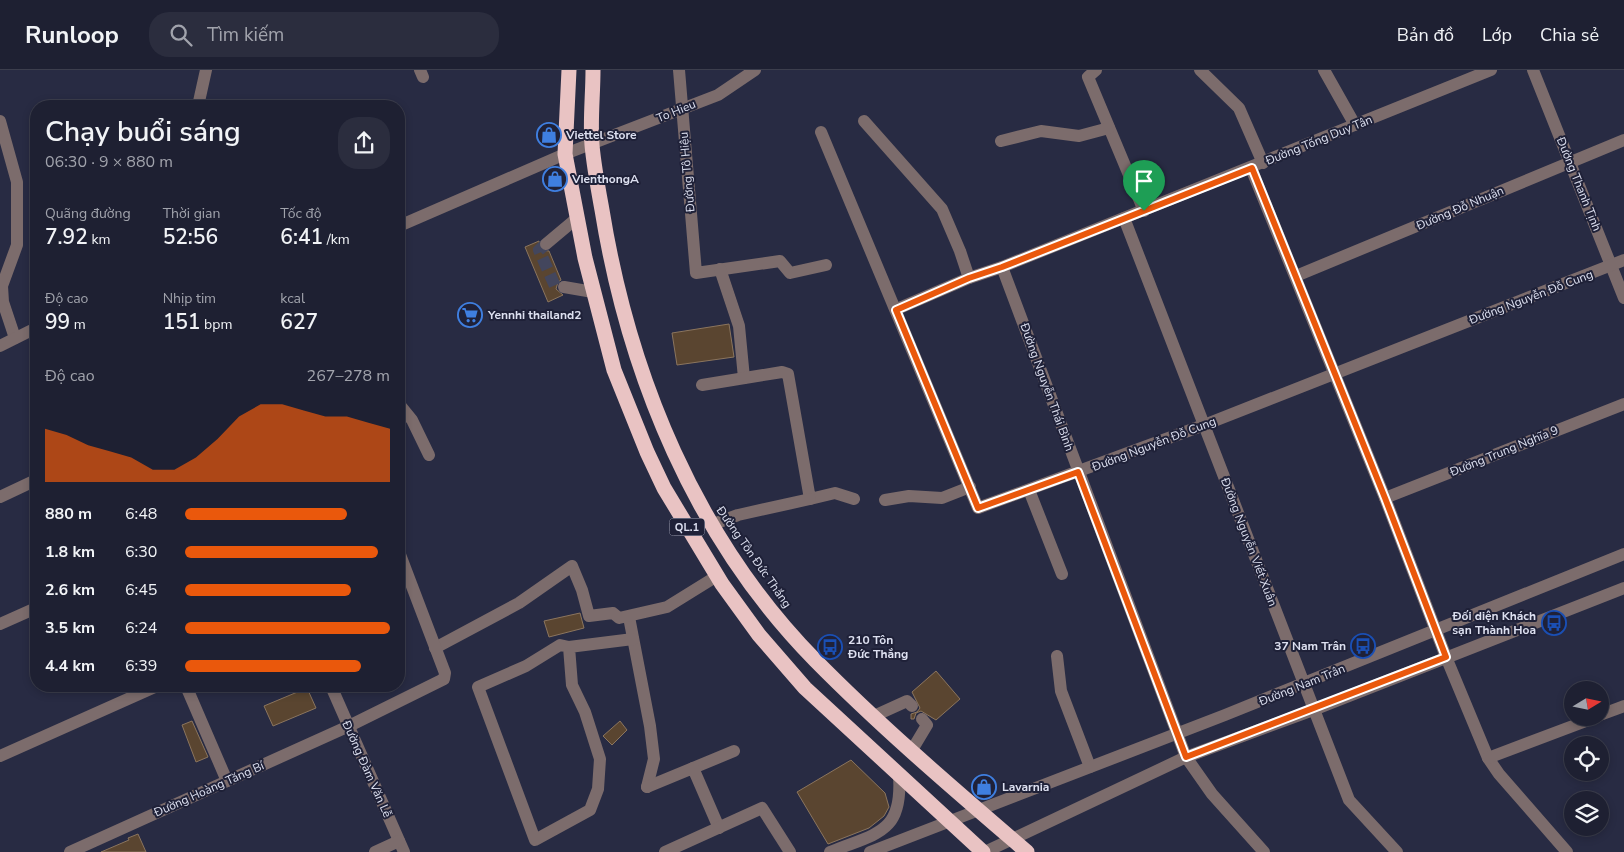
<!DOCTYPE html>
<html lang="vi">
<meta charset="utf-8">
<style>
:root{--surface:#1e2032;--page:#2b2d3e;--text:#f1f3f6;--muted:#a1a3ac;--line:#3c3e4d;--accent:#ea580c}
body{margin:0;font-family:"Nunito Sans",sans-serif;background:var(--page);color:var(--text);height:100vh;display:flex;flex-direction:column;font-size:19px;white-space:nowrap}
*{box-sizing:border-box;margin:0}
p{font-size:16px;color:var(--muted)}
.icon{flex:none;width:28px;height:28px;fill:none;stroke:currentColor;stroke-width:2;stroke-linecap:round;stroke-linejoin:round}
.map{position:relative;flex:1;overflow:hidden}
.panel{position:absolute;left:30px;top:30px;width:375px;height:592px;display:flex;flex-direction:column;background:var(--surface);border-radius:20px;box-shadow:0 2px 8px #0003,0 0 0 1px var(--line)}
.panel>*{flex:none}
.needle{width:32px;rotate:80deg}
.tools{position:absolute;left:1564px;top:611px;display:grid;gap:10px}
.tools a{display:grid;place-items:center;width:45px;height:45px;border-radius:50%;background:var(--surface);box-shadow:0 2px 8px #0003,0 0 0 1px var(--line);font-size:25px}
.pin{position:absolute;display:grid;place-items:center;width:42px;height:42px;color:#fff;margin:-51px -21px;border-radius:50% 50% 50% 0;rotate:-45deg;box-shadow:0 0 5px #0007}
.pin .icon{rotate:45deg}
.round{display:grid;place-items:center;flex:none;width:52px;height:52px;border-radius:20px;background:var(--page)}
.overview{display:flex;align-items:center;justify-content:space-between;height:85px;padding:0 15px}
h1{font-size:28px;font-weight:600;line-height:38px}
.stats{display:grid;grid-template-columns:repeat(3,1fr);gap:8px;height:85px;padding:5px 15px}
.stats div{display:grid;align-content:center}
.stats b{font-size:21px;font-weight:600}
.stats small{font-size:14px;font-weight:400}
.stats p{font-size:14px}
.chart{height:140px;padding:10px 15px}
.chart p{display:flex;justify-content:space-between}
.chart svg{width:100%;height:90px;margin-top:5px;fill:var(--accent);opacity:.7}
ul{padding:0 15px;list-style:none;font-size:16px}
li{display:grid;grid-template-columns:80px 60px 1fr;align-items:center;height:38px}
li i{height:12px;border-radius:6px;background:var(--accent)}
header{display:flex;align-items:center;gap:30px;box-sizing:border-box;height:70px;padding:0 25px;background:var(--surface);border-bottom:1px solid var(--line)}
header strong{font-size:24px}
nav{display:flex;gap:28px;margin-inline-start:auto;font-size:18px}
.search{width:350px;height:45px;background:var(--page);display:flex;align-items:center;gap:12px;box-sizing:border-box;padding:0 18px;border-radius:20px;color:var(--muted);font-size:19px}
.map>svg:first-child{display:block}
.building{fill:#5a4530;stroke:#8b755e}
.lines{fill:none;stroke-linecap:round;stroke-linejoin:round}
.minor-tunnel{stroke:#43465d;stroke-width:12;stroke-dasharray:12 6;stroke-linecap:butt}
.minor{stroke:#7c6c6c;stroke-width:12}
.highway{stroke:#e9c3c3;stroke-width:15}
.route-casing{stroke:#fff;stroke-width:10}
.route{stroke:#ea580c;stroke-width:6}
.labels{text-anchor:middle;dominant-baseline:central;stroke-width:4;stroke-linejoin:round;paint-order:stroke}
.shield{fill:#1f2138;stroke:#a4a7b9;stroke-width:1}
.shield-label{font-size:11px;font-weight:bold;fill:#dde0f0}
.street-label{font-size:12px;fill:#dde0f0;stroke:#1f2138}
.poi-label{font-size:12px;font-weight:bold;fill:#dde0f0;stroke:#1f2138;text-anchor:start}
</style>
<header>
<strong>Runloop</strong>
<div class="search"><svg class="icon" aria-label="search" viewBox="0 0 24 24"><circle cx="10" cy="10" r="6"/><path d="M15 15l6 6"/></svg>Tìm kiếm</div>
<nav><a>Bản đồ</a><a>Lớp</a><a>Chia sẻ</a></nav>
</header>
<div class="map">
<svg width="1624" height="782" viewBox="0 0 1624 782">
<rect width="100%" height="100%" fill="#282b43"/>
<g class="building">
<polygon points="539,171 540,180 549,181 561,210 558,212 556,219 563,225 548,232 525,177"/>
<polygon points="729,254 734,287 677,295 672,263"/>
<polygon points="580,543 584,558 549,567 544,551"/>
<polygon points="936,601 960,629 936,650 921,641 916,643 914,649 911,649 911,644 917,642 920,638 912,622"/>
<polygon points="307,618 316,638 273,656 264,636"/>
<polygon points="192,651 208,687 196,692 182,655"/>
<polygon points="620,651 627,660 612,675 603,666"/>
<polygon points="851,690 885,723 889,737 884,746 869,758 828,774 797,722"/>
<polygon points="138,764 146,782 101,782 129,770 128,768"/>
</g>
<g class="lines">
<polyline class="minor-tunnel" points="546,174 539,180 555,216 564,217"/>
<g class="minor">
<polyline points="420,0 423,7"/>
<polyline points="679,0 696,203 780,191 790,203 826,195"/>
<polyline points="1096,0 1088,7 1144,141"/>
<polyline points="1200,0 1239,38 1263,93"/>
<polyline points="1324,0 1355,55"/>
<polyline points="1533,0 1624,228"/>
<polyline points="198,36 206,0"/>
<polyline points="0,51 17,112 17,175 2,216 3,232 15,268"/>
<polyline points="864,51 942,139 960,181 969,208"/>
<polyline points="821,62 978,438 1204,355 1624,190"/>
<polyline points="1001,71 1041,61 1079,66 1109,58"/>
<polyline points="1251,98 1385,428 1446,587 1488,688 1499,704 1567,782"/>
<polyline points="1124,148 1349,730 1397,782"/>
<polyline points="399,156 565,84 718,25 755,0"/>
<polyline points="546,174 577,148"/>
<polyline points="1002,197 1186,687 1212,724 1264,782"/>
<polyline points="720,199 739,256 744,308"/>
<polyline points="1296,206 1624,70"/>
<polyline points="564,217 593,222"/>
<polyline points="897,239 969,208 1002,197 1491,0"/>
<polyline points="0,276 36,258"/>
<polyline points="702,315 782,302 788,304 810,429 835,423 854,429"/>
<polyline points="399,334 412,350 429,385"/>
<polyline points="1029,420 1062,504"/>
<polyline points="0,427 36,410"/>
<polyline points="1385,428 1624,334"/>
<polyline points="885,430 909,426 942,428 970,417"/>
<polyline points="711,455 738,445 810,429"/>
<polyline points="629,547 650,656 654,689 647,717"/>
<polyline points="0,554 36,538"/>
<polyline points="569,577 560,575 526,596 478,617 535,770 590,740 598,719 600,689 585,642 572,615 569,577 633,569"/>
<polyline points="435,578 519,533 572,496 582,520 589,546 613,543 619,548 667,537 717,506"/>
<polyline points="1057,586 1061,621 1090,697"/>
<polyline points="186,616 227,711"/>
<polyline points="331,616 404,782"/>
<polyline points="1600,645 1624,636"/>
<polyline points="874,646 907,631 912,636"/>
<polyline points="912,680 927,655 922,649"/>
<polyline points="0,686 157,616"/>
<polyline points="1488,688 1594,648"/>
<polyline points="693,698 734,681"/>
<polyline points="647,717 693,698 719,758"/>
<polyline points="70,782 349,656 444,609 445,603 399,482"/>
<polyline points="375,782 399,771"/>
<polyline points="665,782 762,738 790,782"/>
<path d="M830,782C876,763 903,764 899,706"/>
<polyline points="870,782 1225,645 1624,484"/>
<polyline points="985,782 1186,687 1313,640 1624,518"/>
</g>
<g class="highway">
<polyline points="569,0 565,84 585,188 614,300 647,382 664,418 722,514 759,565 805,618 983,782"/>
<path d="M593,0C593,25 590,50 592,75C594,97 598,118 602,140C629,306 696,469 815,590C882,658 955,720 1027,782"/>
</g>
</g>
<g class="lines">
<defs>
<polygon id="route" points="1252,98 1385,428 1446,587 1186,687 1078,402 978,438 896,240 969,208 1002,197"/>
</defs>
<use href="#route" class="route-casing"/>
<use href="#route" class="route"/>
</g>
<defs>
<symbol id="shop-ring" viewBox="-11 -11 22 22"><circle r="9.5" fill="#1f2138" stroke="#3f7fe0" stroke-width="1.5"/><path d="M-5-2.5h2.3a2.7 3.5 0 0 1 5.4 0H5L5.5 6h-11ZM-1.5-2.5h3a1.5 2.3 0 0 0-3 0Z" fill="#3f7fe0"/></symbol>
<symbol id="supermarket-ring" viewBox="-11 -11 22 22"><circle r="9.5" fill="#1f2138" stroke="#3f7fe0" stroke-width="1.5"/><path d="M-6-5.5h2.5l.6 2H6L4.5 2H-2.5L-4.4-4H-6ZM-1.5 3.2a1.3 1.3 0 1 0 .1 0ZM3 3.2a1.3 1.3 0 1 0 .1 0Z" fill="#3f7fe0"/></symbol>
<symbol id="bus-ring" viewBox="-11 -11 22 22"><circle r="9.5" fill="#1f2138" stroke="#1a4fb4" stroke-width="1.5"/><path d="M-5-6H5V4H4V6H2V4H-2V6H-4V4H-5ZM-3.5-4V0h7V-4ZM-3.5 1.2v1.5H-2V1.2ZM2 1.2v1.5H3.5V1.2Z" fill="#1a4fb4"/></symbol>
</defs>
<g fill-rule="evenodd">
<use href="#shop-ring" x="535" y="51" width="28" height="28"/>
<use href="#shop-ring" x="541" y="95" width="28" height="28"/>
<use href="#supermarket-ring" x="456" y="231" width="28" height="28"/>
<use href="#bus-ring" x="1540" y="539" width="28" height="28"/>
<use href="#bus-ring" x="1349" y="562" width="28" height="28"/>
<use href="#bus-ring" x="816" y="563" width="28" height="28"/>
<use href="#shop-ring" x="970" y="703" width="28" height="28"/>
</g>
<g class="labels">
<rect class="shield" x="669.5" y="448.5" width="35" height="17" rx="4"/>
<g class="shield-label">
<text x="687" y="457">QL.1</text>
</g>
<g class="street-label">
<text transform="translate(676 41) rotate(-22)">To Hieu</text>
<text transform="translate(1319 70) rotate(-22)">Đường Tống Duy Tân</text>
<text transform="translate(687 102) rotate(-95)">Đường Tô Hiệu</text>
<text transform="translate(1579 114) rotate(68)">Đường Thanh Tịnh</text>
<text transform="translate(1460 138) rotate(-23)">Đường Đỗ Nhuận</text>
<text transform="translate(1531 227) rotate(-21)">Đường Nguyễn Đỗ Cung</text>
<text transform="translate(1047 317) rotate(70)">Đường Nguyễn Thái Bình</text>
<text transform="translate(1154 374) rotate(-21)">Đường Nguyễn Đỗ Cung</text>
<text transform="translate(1504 381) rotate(-22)">Đường Trung Nghĩa 9</text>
<text transform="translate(1249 472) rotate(69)">Đường Nguyễn Viết Xuân</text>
<text transform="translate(754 487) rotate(55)">Đường Tôn Đức Thắng</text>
<text transform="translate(1302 615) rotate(-22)">Đường Nam Trân</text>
<text transform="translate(367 699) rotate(66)">Đường Đàm Văn Lễ</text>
<text transform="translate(209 719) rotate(-24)">Đường Hoàng Tăng Bí</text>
</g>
<g class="poi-label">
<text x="566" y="65">Viettel Store</text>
<text x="572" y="109">VienthongA</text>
<text x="488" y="245">Yennhi thailand2</text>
<text x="1536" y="546" text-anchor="end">Đối diện Khách<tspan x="1536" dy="14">sạn Thành Hoa</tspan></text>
<text x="848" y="570">210 Tôn<tspan x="848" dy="14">Đức Thắng</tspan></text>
<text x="1346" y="576" text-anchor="end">37 Nam Trân</text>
<text x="1002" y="717">Lavarnia</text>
</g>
</g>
</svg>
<div class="tools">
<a><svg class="needle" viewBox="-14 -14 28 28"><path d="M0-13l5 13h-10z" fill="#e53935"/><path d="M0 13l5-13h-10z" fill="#a1a3ac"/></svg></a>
<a><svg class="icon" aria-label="locate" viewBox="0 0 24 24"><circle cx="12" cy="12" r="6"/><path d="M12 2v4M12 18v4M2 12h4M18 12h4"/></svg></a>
<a><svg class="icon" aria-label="layers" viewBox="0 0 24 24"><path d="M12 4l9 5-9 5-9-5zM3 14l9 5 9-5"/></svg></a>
</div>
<div class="pin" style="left:1144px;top:141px;background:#1e9e55"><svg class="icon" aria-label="arrive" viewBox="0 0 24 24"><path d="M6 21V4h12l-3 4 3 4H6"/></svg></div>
<section class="panel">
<div class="overview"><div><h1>Chạy buổi sáng</h1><p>06:30 · 9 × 880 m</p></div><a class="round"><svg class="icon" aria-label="share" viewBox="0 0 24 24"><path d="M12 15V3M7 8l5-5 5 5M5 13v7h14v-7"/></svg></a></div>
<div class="stats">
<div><p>Quãng đường</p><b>7.92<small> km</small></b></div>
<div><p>Thời gian</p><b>52:56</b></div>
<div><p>Tốc độ</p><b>6:41<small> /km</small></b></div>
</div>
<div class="stats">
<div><p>Độ cao</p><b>99<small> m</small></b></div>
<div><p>Nhịp tim</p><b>151<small> bpm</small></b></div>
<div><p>kcal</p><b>627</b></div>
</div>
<div class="chart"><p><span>Độ cao</span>267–278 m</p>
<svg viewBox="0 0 160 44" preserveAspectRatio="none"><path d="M0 44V18L10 21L20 26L30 29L40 32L50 38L60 38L70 32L80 23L90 12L100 6L110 6L120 9L130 12L140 12L150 15L160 18V44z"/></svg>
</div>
<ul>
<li><b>880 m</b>6:48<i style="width:79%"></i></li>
<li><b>1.8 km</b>6:30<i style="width:94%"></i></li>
<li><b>2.6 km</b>6:45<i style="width:81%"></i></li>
<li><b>3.5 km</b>6:24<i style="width:100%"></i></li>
<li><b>4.4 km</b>6:39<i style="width:86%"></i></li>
</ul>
</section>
</div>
